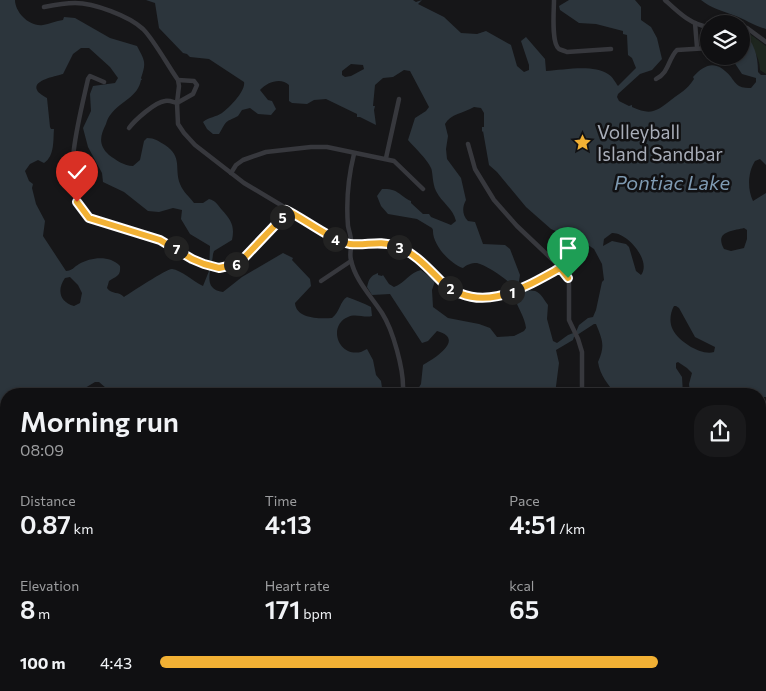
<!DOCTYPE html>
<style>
:root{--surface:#101012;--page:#19191b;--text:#f1f3f6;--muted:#9c9d9f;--line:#303032;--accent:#f2b134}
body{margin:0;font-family:Commissioner,sans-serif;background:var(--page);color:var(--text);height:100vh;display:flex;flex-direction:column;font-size:19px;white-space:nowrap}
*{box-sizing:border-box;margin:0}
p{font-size:16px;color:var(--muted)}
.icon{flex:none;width:28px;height:28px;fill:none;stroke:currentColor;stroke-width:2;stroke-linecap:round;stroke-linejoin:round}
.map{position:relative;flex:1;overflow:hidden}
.panel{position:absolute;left:0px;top:388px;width:766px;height:304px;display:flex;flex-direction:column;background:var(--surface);border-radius:20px 20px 0 0;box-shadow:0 1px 4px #0004,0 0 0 1px var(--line)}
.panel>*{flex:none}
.controls{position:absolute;left:700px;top:15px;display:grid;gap:10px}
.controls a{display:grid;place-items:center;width:50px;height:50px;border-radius:50%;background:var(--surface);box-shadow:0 1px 4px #0004,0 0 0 1px var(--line);font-size:25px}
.pin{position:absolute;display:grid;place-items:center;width:42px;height:42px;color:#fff;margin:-51px -21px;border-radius:50% 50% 50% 0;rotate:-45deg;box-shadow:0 0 5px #0007}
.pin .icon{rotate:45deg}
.km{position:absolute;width:25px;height:25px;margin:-12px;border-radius:50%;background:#222;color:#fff;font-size:14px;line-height:25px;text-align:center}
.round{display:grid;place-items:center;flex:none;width:52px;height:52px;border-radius:20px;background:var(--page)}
.headline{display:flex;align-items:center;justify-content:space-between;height:85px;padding:0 20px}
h1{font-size:28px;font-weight:600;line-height:38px}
.metrics{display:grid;grid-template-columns:repeat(3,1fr);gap:8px;height:85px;padding:5px 20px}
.metrics div{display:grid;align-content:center}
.metrics b{font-size:25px;font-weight:600}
.metrics small{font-size:14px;font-weight:400}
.metrics p{font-size:14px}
ul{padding:0 20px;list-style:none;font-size:16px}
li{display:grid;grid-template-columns:80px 60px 1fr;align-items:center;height:38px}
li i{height:12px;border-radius:6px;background:var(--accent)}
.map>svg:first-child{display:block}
.green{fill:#1e261f}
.water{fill:#2c353c;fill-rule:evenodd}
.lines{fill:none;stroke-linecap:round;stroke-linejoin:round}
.stream{stroke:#2c353c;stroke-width:1}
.minor{stroke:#37383d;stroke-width:4.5}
.route-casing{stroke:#fff;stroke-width:10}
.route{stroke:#f2b134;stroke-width:6}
.labels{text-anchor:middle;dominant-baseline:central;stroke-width:5;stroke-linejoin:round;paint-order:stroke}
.poi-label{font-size:19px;fill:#a8adb8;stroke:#111113;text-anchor:start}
.water-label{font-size:20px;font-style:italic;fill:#7f9bb3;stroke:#111113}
</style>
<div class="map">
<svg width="766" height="691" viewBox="0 0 766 691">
<rect width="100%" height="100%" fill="#161618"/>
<g class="green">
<path d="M742,28L766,46V74L760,70C760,55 749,43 741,31Z"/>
<polygon points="413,685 479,685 474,691 410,691"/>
<polygon points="500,685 654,685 643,691 522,691 519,687"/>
</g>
<g class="water">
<path d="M0,0H15C15,12 29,27 43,25C49,24 56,21 63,20L64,17L75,18L110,38L137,46C144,60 147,61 141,78L142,80H141C138,97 121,101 111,114C108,117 107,121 106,124C100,136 98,145 109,155C116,160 124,166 133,166L140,160L144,141L147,138C155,138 158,141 165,145C183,157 174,168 180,184C183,192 189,196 194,203H203L209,199C216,201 217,204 222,210C231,220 235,226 232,240L214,251L213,254C212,269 201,289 223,292L242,277L283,253L293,258L292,260L310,279L311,286L295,303C296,319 320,319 332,318C340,312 340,301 347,297C355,300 364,303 371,307L372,316C364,318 355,313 348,317C328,325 337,357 361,352C363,351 365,350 367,349L373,360L376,375L381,381L383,394H107L106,388L99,382H95L75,394H6V431L3,409L0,404ZM81,48H89L110,67L118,78L115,83L93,86L90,94L91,111L83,128L88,147L102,173L103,182L124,192L148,211L159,212L173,208L182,210L181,219L190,234L210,246L209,271L203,286C193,281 181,270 172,269C168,268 130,293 124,297C119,291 112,295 107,288L109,281C116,276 121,277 120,266C110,255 91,257 79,264C74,267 72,271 66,271L43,236L45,221L36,204L32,188L33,184L29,181L25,171L30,164L38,160L44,163C55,156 53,139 54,129H51L50,127L47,98C45,97 38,93 37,90C32,80 57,76 63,74L73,54ZM70,277L78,285L82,293L80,303L74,306C59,302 57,289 65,278Z"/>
<path d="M146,0H413L416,2L422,0L418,4L444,17L461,33L477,34L486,31L511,45L517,66L524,72L529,70V65L521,41L526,37L545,59L546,71C564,70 593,64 608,74C613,77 615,82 618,86L636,68L632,58L628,55L627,35L623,34V31L596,24L579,23L560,10L559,6L569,0H635L641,7V20L651,27L657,38L662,59L652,70L640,74L618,94L617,97L619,101L629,106L632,105V107C651,116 657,111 671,100C681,92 686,91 694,79L693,77C707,62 717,61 731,77C733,80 736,84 739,86C743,88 748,88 751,88L756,82V78L742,74L730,56H741L742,30C754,43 758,54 758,72L761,75H766V165L760,159L755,161C748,172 747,189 753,201L766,193V397H760V394H724L714,390H708L707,394H690L689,384L692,373L687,368L678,362L676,363V368L682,377L683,394H616C608,385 600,375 598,362C605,346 603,341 596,324H594L574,337L573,340L556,350L559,363L555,394H415L421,384L423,365C434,359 466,339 437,331L428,341L422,343L390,294L372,295L367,287C369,279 370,276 378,273V275L382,276L383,275L389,284L394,287C405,283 410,272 421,270L435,281L432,290L433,307L448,318L479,324L490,328L497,337L514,336L524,331L526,328C525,317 517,307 514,296L518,293C515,284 487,265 477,263C471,263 466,265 463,268C450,264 432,244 433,230L432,228L417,219L388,214L381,206L377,196L382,189C398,188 400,196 411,201V203L423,214H429L431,217L451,225L456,221C453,208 442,203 436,191C432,183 433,172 431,168C427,159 415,148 408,140L415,118L426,111L429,107L410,71L404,70L393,77L383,78L375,85L373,106H375L374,110L376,125L360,117H357V114L326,99L314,100L307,104L292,103L289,101V85C281,77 267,82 260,90L268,100L272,101L276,109L271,115L258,114L250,108L242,110L238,116C224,123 228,119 219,134H213L207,129L203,122C209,117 216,117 222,113C229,108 246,91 244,82L209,59L190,57L187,54L183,53L159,28L155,3ZM351,64L363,65L364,69L351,76L345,77L342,75V71ZM474,107L481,108L484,113V127H482V132L483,131L489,165L497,172L526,207L551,229L560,233L575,234L582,239V241L594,249L602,264L604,280L602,282L596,310L593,317L588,318L579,325L576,332L568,335L557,343L553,341L547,319L548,305C537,289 538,290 520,291L518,287L520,275L510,249L505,245L483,244L475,222L468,221C462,215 462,207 466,200L461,178L447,159L446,149L448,136L445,124C450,114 464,113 474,107ZM744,228L747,230V239L744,248L731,251L724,249C714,231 733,231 744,228ZM612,233C627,232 652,261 641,275L636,271L629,247L626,244L612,241L603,246L604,239ZM674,306H676L679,308L695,337L715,347L714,352C702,356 679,342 673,330C669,323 670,313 674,306Z"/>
<path d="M701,0H766V29C754,26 745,19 733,15C722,11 711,8 701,0Z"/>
<polygon points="6,592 6,685 22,685 16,688 0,686 0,599"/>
<polygon points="31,685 84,685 86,691 36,691"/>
<polygon points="187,685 217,685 217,691 191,691"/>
</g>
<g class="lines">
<polyline class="stream" points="760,661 766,659"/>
<g class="minor">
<path d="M554,0C554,10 551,43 559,49C561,50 565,51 567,52L611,49"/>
<path d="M665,0C678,12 691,25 709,27"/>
<path d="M44,7C54,5 65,3 75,3C94,3 129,16 143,29C154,40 168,66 178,80L179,86L177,103L178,124L184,133L195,145L244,183L341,241C360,247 380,239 400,248C421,257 430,273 447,286C483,314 527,286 560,268"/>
<polyline points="695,23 697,47"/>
<polyline points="741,27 747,28 766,42"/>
<path d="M656,79C669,73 668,59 677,50L709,48"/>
<path d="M104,82L90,76L88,79C81,111 64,172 77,203C80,209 85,213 89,218C112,226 137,231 159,240C175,246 188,258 203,264C210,267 219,269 226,268C246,264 275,227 286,210"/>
<polyline points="177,103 193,94 197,85 194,81 178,80"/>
<path d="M129,128C135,120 155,102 165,101C169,100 173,102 177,103"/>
<polyline points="468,144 475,169 494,200 517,226 556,263 568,279 569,284 569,320 578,339 582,352 582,388 584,394"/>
<path d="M354,154C348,178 346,201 348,226C349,231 351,236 351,241C352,247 349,254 351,260C355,280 371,296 382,313C393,330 404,370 403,390"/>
<polyline points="386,158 399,99"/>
<polyline points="231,173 236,165 243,160 266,152 311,147 327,147 394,161 423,189"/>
<polyline points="321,281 351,261"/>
<polyline points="760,439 766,442"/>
<polyline points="0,448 6,449"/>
<polyline points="760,568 766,571"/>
<polyline points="243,691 243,685"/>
</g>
</g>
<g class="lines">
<defs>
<path id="route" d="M77,202L89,218L160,240L192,259L204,264L219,268L233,265L242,260L280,220L286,210C303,218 334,242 350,244C366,246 379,240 396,246C415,253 427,267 441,281C479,316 522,289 560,268L568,278"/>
</defs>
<use href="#route" class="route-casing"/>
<use href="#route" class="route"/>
</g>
<defs>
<symbol id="sight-bare" viewBox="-9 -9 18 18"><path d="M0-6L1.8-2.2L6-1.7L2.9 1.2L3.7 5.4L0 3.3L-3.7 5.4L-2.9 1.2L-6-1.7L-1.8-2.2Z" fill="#f2b134" stroke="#111113" stroke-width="2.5" paint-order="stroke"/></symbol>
</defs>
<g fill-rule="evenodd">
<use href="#sight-bare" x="570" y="130" width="25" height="25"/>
</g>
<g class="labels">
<g class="poi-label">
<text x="597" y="131">Volleyball<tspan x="597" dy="22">Island Sandbar</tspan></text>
</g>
<g class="water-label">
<text x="672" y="182">Pontiac Lake</text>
</g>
</g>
</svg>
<div class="controls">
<a><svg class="icon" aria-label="layers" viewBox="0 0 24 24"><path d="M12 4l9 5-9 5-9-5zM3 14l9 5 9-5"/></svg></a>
</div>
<div class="pin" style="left:568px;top:278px;background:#1e9e55"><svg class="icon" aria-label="arrive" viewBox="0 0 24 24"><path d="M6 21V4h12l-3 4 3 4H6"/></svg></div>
<div class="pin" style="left:77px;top:202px;background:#d93025"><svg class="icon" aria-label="check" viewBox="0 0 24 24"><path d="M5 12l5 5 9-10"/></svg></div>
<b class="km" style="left:512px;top:292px">1</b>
<b class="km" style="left:450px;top:288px">2</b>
<b class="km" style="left:399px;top:247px">3</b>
<b class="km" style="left:335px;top:239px">4</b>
<b class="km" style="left:282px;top:217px">5</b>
<b class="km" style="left:236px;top:264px">6</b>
<b class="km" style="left:176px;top:248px">7</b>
<section class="panel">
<div class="headline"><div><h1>Morning run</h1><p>08:09</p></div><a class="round"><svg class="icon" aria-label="share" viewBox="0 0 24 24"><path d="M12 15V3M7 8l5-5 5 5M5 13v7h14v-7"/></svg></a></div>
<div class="metrics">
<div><p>Distance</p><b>0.87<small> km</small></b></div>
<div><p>Time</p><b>4:13</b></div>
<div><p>Pace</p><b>4:51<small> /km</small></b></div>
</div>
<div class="metrics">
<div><p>Elevation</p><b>8<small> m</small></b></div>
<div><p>Heart rate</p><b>171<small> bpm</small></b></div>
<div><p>kcal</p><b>65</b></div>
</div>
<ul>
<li><b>100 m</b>4:43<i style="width:85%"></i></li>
</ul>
</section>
</div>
